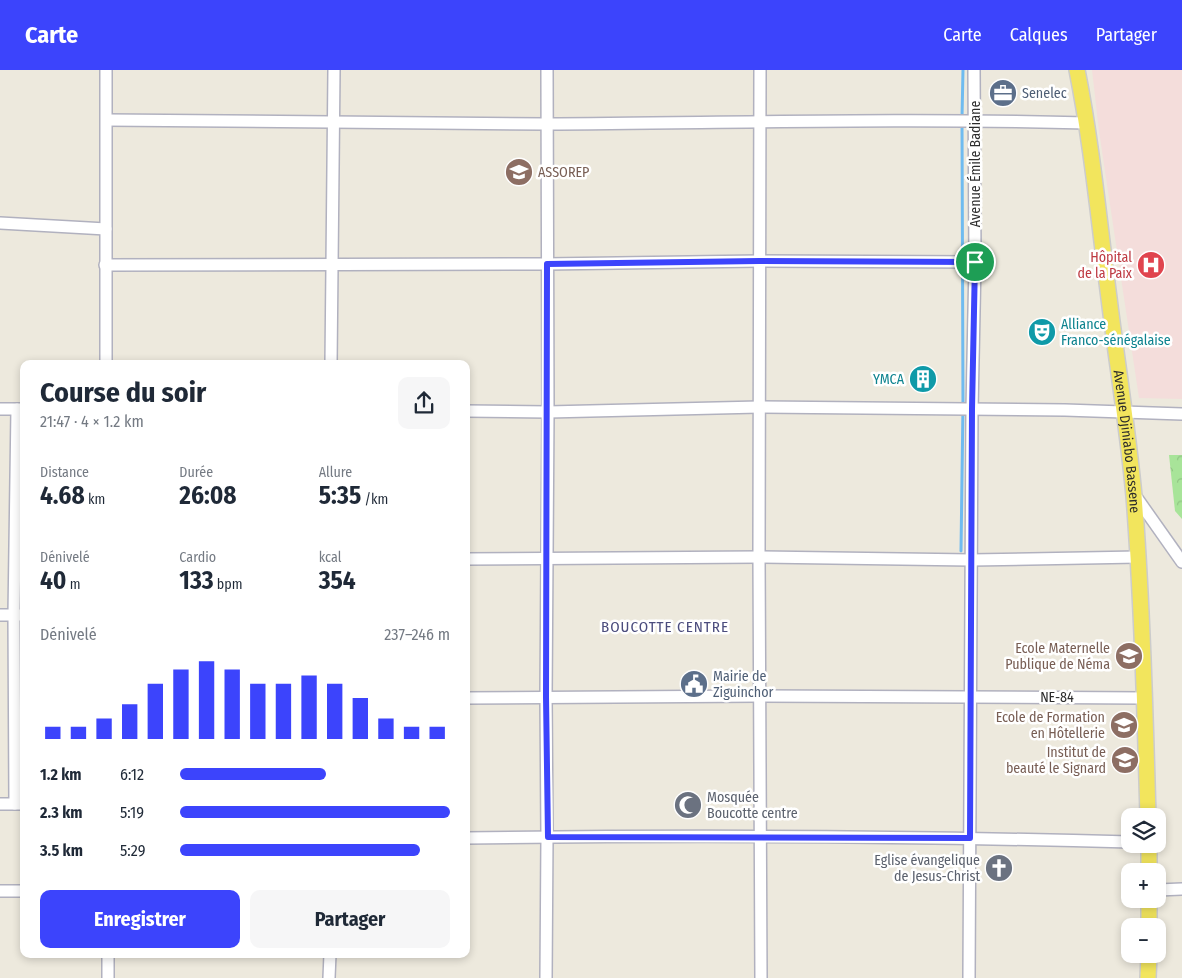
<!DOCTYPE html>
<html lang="fr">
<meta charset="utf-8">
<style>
:root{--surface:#fff;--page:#f6f6f7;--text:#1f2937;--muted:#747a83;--accent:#3c44fc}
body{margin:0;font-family:"Fira Sans Condensed",sans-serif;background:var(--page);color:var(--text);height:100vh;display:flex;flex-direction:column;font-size:19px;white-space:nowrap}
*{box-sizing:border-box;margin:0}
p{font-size:16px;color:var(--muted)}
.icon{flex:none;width:28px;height:28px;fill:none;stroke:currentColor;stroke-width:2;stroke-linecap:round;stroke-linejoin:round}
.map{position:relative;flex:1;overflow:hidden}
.panel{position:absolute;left:20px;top:290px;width:450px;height:598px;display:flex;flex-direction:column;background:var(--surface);border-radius:10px;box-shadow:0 2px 8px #0003}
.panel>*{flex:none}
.fabs{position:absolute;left:1121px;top:738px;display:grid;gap:10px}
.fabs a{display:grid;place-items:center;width:45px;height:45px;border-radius:10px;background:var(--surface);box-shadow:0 2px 8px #0003;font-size:25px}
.pin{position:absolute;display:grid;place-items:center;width:42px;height:42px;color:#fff;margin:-21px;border:2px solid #fff;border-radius:50%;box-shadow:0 1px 5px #0007}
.round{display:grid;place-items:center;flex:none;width:52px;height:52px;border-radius:10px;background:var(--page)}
.head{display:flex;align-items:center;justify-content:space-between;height:85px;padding:0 20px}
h1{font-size:28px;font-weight:700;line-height:38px}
.metrics{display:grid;grid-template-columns:repeat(3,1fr);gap:8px;height:85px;padding:5px 20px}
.metrics div{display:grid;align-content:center}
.metrics b{font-size:25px;font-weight:700}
.metrics small{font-size:14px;font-weight:400}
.metrics p{font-size:14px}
.chart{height:140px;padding:10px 20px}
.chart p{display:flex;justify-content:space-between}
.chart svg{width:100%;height:90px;margin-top:5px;stroke:var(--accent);stroke-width:6}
.action{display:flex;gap:10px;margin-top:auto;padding:10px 20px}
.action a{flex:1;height:58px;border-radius:10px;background:var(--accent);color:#fff;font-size:20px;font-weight:700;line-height:58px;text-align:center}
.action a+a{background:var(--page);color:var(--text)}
ul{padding:0 20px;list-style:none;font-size:16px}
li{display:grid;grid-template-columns:80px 60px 1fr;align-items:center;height:38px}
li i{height:12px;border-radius:6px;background:var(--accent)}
header{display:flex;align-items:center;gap:30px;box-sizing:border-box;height:70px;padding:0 25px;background:var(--accent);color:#fff}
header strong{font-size:24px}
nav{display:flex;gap:28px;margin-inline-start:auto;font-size:18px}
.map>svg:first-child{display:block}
.medical{fill:#f4dddb}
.park{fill:url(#park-crowns)}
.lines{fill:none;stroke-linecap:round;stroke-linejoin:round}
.stream{stroke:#6fbbf0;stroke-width:3}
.minor-casing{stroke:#b1b1bf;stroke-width:14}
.major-casing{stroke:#ccc;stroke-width:18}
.minor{stroke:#fff;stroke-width:11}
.major{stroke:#f2e55d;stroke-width:15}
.route-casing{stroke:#fff;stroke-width:10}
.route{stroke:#3c44fc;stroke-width:6}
.labels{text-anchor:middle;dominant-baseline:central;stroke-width:5;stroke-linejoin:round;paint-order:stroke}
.service-label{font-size:14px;fill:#4e5e75;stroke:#fff;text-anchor:start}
.street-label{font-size:14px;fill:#2b2b2b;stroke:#fff}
.education-label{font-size:14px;fill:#785e54;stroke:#fff;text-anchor:end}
.health-label{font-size:14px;fill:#be3a42;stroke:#fff;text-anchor:end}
.culture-label{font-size:14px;fill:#0d838f;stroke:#fff;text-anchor:start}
.worship-label{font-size:14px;fill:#5b616d;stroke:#fff;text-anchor:start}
.neighbourhood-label{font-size:15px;letter-spacing:1px;fill:#4b4c7d;stroke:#fff}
</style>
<header>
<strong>Carte</strong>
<nav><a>Carte</a><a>Calques</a><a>Partager</a></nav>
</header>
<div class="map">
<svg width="1182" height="908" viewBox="0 0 1182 908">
<defs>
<pattern id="park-crowns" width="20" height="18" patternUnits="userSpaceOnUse" patternTransform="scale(1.25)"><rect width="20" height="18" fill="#a8e499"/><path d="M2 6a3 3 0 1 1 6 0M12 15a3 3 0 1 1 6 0" fill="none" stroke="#91c484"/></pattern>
</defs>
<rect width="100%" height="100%" fill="#ede9dd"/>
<polygon class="medical" points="1092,0 1182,0 1182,329 1139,328 1099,61"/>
<polygon class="park" points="1169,385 1182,385 1182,449 1175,441"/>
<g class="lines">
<g class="stream">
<polyline points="962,47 963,0"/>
<polyline points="961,481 963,335 962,54"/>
</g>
<defs>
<g id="minor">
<polyline points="760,0 759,487 761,908"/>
<path d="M107,50C253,52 399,54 545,54C726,53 907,48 1087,53"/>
<polyline points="0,153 106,159"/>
<polyline points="105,195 547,194 759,191 975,192"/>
<polyline points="106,294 106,0"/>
<polyline points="331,294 334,0"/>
<polyline points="0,339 24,339"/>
<polyline points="466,341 548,342 759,337 1065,340 1182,344"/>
<polyline points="1134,424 1182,492"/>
<polyline points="466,489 759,487 971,490 1138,487"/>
<polyline points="0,545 24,545"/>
<polyline points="466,628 760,626 1144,628"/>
<polyline points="0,734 24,734"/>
<polyline points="15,734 14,545 17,339"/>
<path d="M466,768C688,765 909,766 1130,772"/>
<polyline points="1158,820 1182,819"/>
<polyline points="0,821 24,821"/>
<polyline points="108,884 108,908"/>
<polyline points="329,908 330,884"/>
<polyline points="546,908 547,767 546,627 548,342 547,0"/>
<polyline points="969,908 972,339 975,192 974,0"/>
</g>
<g id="major">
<path id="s1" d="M1077,0C1092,75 1099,152 1109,228C1117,294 1128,360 1134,426C1142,532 1145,640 1148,746"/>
<polyline points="1149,801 1149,774"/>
<polyline points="1149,856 1149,829"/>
<polyline points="1148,908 1149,884"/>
</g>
</defs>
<use href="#minor" class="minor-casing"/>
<use href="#major" class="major-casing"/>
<use href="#minor" class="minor"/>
<use href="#major" class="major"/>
</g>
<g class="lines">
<defs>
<polygon id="route" points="759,191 975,192 972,339 970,768 548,767 546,627 547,194"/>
</defs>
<use href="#route" class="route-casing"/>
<use href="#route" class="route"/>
</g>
<defs>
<symbol id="office-disc" viewBox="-11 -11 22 22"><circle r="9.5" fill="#5c6f8a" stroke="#fff"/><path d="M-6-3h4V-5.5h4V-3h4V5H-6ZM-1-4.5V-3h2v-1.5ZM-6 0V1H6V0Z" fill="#fff"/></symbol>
<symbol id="school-disc" viewBox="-11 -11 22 22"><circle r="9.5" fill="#8d6e63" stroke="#fff"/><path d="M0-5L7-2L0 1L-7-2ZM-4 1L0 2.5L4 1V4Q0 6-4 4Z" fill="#fff"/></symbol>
<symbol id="hospital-disc" viewBox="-11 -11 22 22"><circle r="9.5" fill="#e0444e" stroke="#fff"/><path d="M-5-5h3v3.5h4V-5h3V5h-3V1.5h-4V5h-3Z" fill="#fff"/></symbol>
<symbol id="theatre-disc" viewBox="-11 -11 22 22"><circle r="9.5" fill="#0f9aa8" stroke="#fff"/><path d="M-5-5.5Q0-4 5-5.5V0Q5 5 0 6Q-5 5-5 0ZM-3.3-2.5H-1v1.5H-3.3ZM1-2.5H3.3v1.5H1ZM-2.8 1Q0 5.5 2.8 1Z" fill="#fff"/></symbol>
<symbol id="building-disc" viewBox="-11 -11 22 22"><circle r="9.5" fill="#0f9aa8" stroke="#fff"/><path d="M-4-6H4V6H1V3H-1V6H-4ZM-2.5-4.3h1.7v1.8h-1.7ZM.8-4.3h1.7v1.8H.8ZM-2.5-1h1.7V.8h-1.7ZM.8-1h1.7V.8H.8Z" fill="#fff"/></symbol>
<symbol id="civic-disc" viewBox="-11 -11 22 22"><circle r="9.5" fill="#5c6f8a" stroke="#fff"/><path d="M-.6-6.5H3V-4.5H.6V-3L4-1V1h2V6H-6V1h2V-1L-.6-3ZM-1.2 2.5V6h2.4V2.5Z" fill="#fff"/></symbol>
<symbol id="mosque-disc" viewBox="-11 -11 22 22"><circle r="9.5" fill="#6b7280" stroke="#fff"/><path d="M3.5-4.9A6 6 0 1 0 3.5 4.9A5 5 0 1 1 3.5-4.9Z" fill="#fff"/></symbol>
<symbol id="church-disc" viewBox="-11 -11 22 22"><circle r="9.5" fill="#6b7280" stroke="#fff"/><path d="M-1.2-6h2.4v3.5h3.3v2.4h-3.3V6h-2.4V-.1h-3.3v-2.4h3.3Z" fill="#fff"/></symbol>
</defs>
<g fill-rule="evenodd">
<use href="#office-disc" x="987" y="7" width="32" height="32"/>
<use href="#school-disc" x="503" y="86" width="32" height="32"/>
<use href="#hospital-disc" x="1135" y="179" width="32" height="32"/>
<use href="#theatre-disc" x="1026" y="246" width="32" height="32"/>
<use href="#building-disc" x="907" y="293" width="32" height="32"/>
<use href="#school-disc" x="1113" y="570" width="32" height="32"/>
<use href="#civic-disc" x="678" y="598" width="32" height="32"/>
<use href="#school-disc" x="1108" y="639" width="32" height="32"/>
<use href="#school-disc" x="1109" y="674" width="32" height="32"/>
<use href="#mosque-disc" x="672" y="719" width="32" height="32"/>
<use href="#church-disc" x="983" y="782" width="32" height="32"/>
</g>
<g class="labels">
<g class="service-label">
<text x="1022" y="23">Senelec</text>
<text x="713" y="606">Mairie de<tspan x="713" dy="16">Ziguinchor</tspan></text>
</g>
<g class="street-label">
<text transform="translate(975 94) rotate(-90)">Avenue Émile Badiane</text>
<text stroke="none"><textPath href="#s1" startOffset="375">Avenue Djiniabo Bassene</textPath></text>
<text x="1057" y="627">NE-84</text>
</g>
<g class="education-label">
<text x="538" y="102" text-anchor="start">ASSOREP</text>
<text x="1110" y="578">Ecole Maternelle<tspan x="1110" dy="16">Publique de Néma</tspan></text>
<text x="1105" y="647">Ecole de Formation<tspan x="1105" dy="16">en Hôtellerie</tspan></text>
<text x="1106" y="682">Institut de<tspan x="1106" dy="16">beauté le Signard</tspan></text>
</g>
<g class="health-label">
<text x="1132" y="187">Hôpital<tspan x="1132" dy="16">de la Paix</tspan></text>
</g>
<g class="culture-label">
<text x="1061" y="254">Alliance<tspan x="1061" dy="16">Franco-sénégalaise</tspan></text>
<text x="904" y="309" text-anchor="end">YMCA</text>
</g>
<g class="worship-label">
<text x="707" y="727">Mosquée<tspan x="707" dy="16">Boucotte centre</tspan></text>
<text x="980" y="790" text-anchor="end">Eglise évangelique<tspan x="980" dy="16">de Jesus-Christ</tspan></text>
</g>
<g class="neighbourhood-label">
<text x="665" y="557">BOUCOTTE CENTRE</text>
</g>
</g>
</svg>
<div class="fabs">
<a><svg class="icon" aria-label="layers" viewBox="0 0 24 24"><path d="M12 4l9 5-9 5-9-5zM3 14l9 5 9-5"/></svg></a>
<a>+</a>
<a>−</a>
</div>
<div class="pin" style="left:975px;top:192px;background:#1e9e55"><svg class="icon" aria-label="arrive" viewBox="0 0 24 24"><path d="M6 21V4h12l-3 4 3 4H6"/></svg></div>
<section class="panel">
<div class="head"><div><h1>Course du soir</h1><p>21:47 · 4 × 1.2 km</p></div><a class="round"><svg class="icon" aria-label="share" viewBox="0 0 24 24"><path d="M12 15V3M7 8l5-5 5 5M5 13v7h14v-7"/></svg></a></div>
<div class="metrics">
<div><p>Distance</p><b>4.68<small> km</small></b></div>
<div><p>Durée</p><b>26:08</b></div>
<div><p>Allure</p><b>5:35<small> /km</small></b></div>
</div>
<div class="metrics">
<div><p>Dénivelé</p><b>40<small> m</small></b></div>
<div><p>Cardio</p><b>133<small> bpm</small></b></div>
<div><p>kcal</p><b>354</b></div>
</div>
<div class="chart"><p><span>Dénivelé</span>237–246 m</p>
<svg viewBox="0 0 160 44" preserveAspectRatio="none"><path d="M5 44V38M15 44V38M25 44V34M35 44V27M45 44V17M55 44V10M65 44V6M75 44V10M85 44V17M95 44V17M105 44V13M115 44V17M125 44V24M135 44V34M145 44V38M155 44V38"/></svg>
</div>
<ul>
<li><b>1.2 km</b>6:12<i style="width:54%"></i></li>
<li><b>2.3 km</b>5:19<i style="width:100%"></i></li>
<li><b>3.5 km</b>5:29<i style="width:89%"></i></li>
</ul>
<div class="action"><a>Enregistrer</a><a>Partager</a></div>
</section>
</div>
